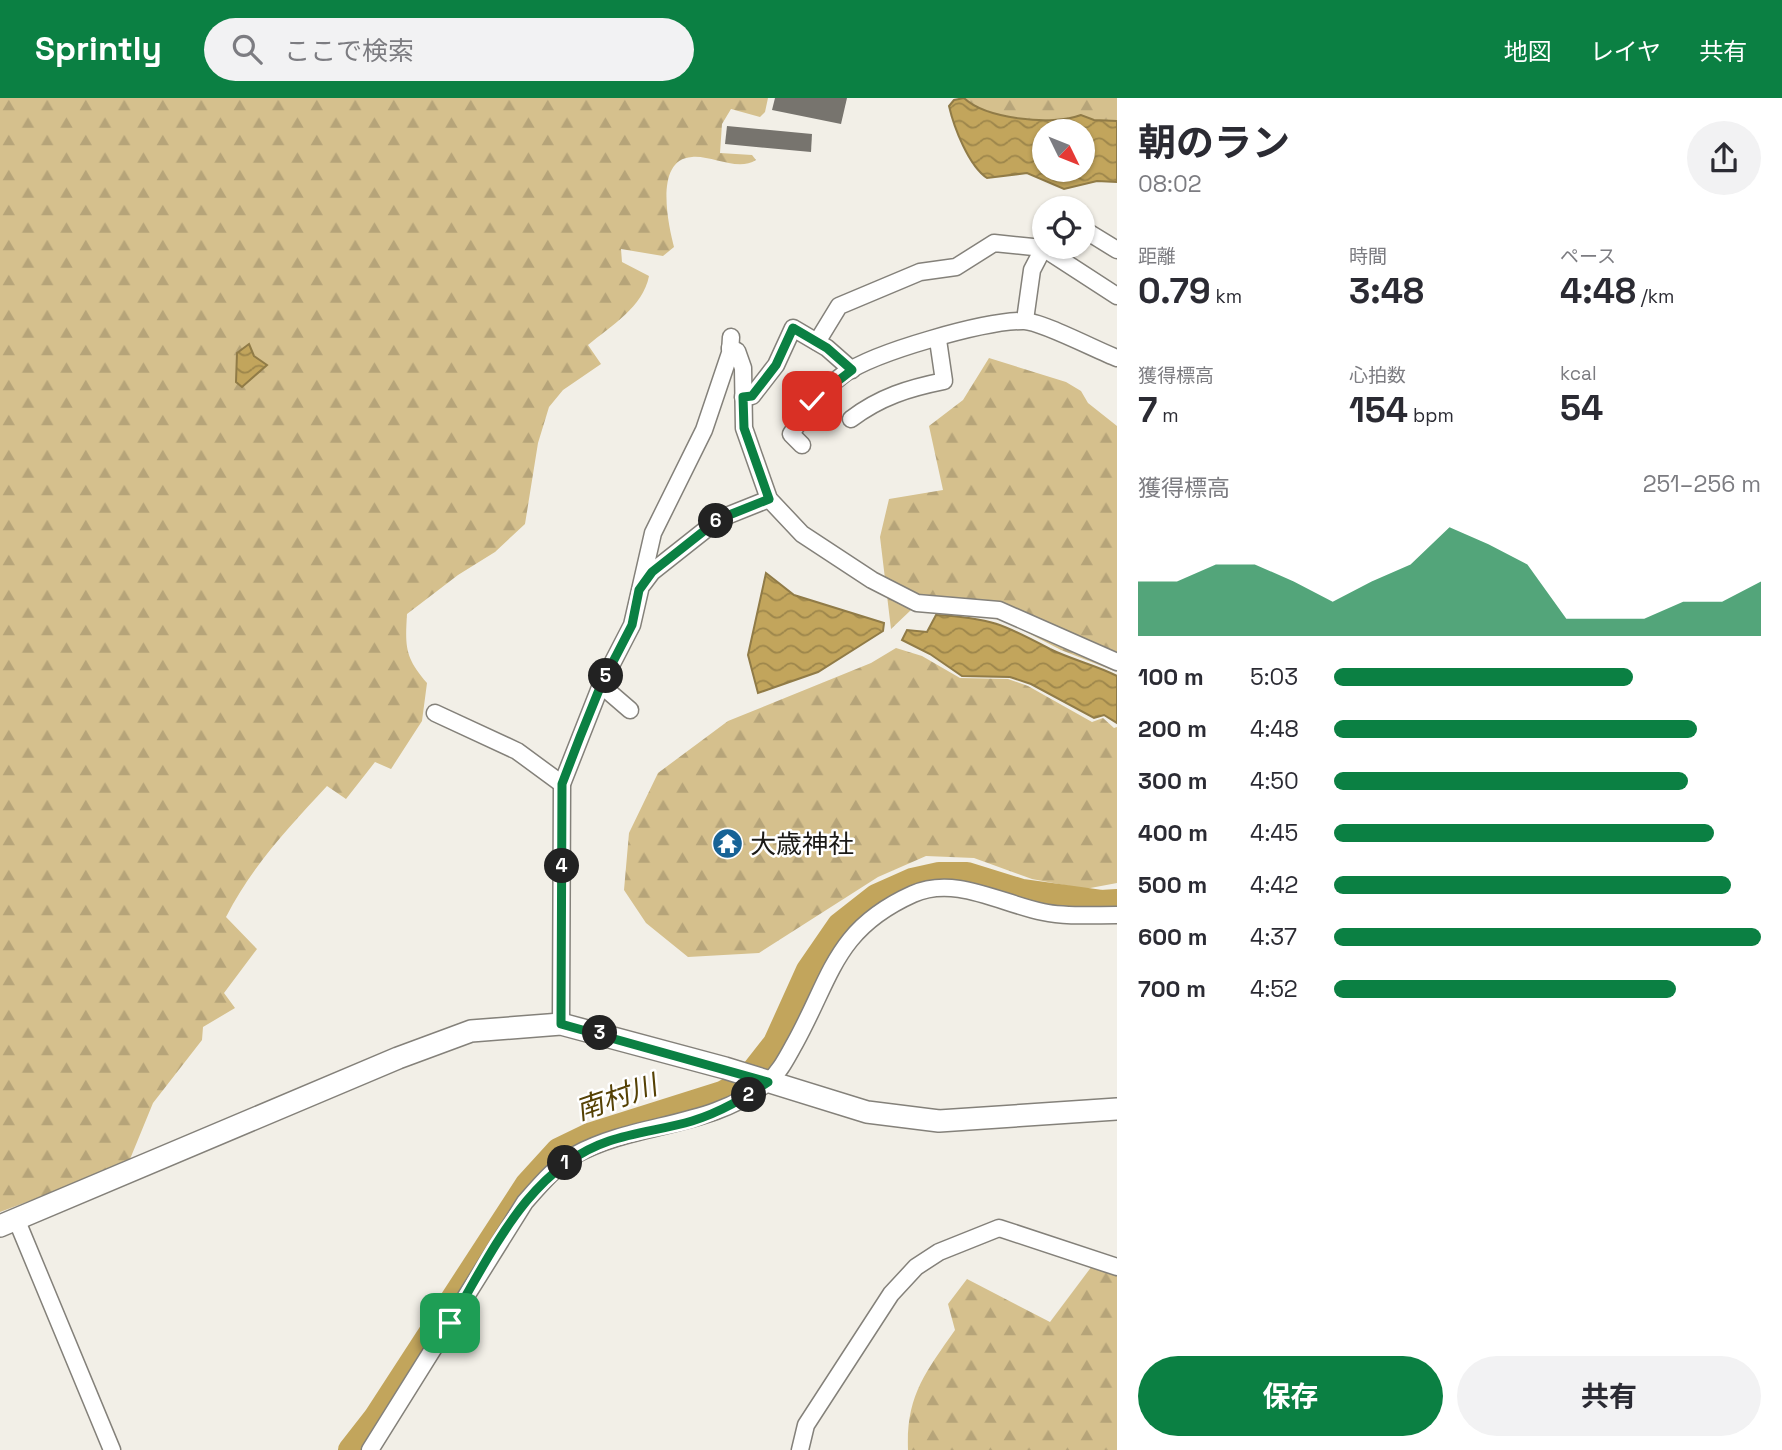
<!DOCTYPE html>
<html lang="ja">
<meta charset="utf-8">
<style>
:root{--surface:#fff;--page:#f2f2f3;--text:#2b2b33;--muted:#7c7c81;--accent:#0b8043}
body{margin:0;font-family:"Space Grotesk","Noto Sans JP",sans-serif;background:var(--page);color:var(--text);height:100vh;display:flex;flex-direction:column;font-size:26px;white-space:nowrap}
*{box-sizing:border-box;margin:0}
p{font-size:23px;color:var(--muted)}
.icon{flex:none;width:38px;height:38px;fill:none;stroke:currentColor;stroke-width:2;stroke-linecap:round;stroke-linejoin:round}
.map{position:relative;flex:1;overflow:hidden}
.details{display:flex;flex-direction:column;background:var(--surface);width:665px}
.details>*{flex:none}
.needle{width:46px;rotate:133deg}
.fabs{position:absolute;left:1032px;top:21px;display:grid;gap:14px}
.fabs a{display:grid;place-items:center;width:63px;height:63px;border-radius:50%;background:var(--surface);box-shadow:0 2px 5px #0004;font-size:35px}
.pin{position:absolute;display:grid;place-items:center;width:60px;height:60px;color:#fff;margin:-30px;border-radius:14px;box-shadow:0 4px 10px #0006}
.km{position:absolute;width:35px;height:35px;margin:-18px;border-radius:50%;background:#222;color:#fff;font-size:19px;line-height:35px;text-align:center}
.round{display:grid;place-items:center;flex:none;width:74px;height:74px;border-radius:37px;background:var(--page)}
.summary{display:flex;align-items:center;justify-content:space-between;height:119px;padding:0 21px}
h1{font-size:38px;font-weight:700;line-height:52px}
.figures{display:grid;grid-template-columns:repeat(3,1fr);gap:10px;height:119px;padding:7px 21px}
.figures div{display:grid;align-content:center}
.figures b{font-size:35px;font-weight:700}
.figures small{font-size:19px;font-weight:400}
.figures p{font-size:19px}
.chart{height:196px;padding:14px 21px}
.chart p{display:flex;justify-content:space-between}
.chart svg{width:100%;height:126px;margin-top:7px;fill:var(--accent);opacity:.7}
.action{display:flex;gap:14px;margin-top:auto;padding:14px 21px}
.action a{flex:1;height:80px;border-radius:42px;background:var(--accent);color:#fff;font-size:28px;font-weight:700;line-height:80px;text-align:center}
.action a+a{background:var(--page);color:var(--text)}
ul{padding:0 21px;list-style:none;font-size:23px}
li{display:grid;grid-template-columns:112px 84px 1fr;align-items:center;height:52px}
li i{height:18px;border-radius:9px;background:var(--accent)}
header{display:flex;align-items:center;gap:42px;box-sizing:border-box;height:98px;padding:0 35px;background:var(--accent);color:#fff}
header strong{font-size:33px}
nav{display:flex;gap:38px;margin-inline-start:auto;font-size:24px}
.search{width:490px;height:63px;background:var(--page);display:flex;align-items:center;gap:18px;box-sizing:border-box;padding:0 24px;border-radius:38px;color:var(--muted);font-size:26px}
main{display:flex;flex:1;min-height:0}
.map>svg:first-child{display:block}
.forest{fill:url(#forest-firs)}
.water{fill:url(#water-waves);stroke:#907b47;stroke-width:2;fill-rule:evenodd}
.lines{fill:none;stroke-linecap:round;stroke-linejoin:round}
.river{stroke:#c2a55c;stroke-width:24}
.building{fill:#77746e}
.street-casing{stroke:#84817a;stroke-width:19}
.secondary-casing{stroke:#84817a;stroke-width:24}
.street{stroke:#fff;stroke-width:16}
.secondary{stroke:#fff;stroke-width:21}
.route-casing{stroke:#fff;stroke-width:14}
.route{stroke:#0b8043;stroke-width:9}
.labels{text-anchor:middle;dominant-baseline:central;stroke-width:5;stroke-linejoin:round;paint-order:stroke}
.poi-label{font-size:26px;fill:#1b1a17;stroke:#fff;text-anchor:start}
.water-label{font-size:28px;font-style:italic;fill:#554104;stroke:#fff}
</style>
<header>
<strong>Sprintly</strong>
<div class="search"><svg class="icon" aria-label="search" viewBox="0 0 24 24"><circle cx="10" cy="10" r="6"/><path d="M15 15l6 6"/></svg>ここで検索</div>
<nav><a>地図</a><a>レイヤ</a><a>共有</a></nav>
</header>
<main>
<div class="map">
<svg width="1117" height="1352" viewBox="0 0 1117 1352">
<defs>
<pattern id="forest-firs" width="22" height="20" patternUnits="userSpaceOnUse" patternTransform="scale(1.75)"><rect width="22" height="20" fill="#d5c08d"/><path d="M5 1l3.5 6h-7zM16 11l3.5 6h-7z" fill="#b6a479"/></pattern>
<pattern id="water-waves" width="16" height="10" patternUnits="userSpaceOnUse" patternTransform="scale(1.75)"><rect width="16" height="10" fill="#c2a55c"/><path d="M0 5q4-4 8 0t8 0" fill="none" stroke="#9d864b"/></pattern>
</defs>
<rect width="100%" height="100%" fill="#f2efe7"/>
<g class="forest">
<path d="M0,0H768L765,14L760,19L731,11L722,26L720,55L752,57L756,62C738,74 711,57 692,59C654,61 668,126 674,149L663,158L621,151L622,164L649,178C643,209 611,228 588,247L601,266L563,292L549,309L538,345L525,426L495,454L458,477L407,516C405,549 405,560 427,585L422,623L391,671L375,664L346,701L327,688C289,729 252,768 226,819L257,851L224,895L235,910L203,929L202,942L153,1005L128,1066L0,1114Z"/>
<path d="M964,0H1117V23L1093,22L1081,17C1053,27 986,21 964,0Z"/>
<polygon points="989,260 1066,284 1081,293 1088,305 1117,328 1117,574 1061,552 1009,525 914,497 911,512 891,531 880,439 889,401 943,392 929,328 963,302"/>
<polygon points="896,550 922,558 960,580 1008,581 1028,588 1092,624 1103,620 1114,630 1117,629 1117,785 1085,791 1032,781 974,760 926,758 878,779 759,855 688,859 646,825 624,792 629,735 658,675 728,623 871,565"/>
<path d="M1092,1168L1117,1173V1352H908C906,1298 925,1275 955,1232L948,1206L967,1181L1050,1224Z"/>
</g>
<g class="water">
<path d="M964,0C986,21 1053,28 1081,17L1094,22L1117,23V84L1097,83L1064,91L1027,75L987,80C969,68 954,30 949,8L954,2ZM1083,33V72H1045V33Z"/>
<polygon points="249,246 254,258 267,267 242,289 236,284 237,255"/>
<polygon points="766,475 794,497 884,525 883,533 818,574 758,595 748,557"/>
<path d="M936,517C991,520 1003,526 1050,551C1072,562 1096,567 1117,578V625L1104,617L1094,620L1031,586L1010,579L962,578L930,556L902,542L907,532L927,534Z"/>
</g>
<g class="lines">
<polyline class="river" points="350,1352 375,1320 527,1086 558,1052 589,1037 722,995 746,982 775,945 808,872 839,827 876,798 912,782 939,776 967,776 1022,793 1101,804 1117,803"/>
</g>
<g class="building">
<polygon points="775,0 847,0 841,26 772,12"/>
<polygon points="727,28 812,36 811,54 725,46"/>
</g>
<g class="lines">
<defs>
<g id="street">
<polyline points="1083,131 1117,152"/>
<polyline points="1025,222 1032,172 1045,147"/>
<polyline points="817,244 839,208 920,174 956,169 994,145 1043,150 1117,198"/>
<polyline points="730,250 737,253 743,270 744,330 769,401 802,436 872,482 917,505 999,512 1117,564"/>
<polyline points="743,299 752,298 776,267 793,230 827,250 852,272"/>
<path d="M851,321C880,299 909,290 944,283L938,242"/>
<path d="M802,347L791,336C806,313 821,293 844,276C875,254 984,223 1023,223C1039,222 1098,253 1117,260"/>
<polyline points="643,486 652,474 719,421 769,401"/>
<polyline points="601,587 630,612"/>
<polyline points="435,615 517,653 562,686"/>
<polyline points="561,926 562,686 601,587 632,527 653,435 704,332 730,255 731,239"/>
<polyline points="17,1123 112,1352"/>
<path d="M370,1352L525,1104C540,1087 555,1069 575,1057C637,1023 711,1031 768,984C780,974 787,959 795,945C832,878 835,831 913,796C955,777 1002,806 1043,814C1066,819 1093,817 1117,817"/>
<polyline points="800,1352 806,1327 891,1196 916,1169 939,1154 999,1130 1117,1169"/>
</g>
<polyline id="secondary" points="0,1128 398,960 471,933 561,926 725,970 867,1014 939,1023 1117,1011"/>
</defs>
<use href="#street" class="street-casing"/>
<use href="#secondary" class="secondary-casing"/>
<use href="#street" class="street"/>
<use href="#secondary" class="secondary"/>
</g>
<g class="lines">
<defs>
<path id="route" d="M450,1225C491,1157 528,1070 609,1043C636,1034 665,1031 692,1023C721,1014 744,1000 768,984L561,926L562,686L580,639L601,587L632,527L639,492L652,474L719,421L769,401L744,330L743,299L752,298L776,267L793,230L827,250L852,272L812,303"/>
</defs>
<use href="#route" class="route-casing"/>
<use href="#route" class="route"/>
</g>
<defs>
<symbol id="temple-disc" viewBox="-11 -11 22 22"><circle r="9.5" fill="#176396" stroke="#fff"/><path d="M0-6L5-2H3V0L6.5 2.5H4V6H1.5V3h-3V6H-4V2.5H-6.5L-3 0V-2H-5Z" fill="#fff"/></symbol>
</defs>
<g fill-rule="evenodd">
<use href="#temple-disc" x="710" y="728" width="35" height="35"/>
</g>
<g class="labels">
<g class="poi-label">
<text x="750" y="746">大歳神社</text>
</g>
<g class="water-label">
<text transform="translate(616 999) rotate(-19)">南村川</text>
</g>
</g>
</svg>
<div class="fabs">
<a><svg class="needle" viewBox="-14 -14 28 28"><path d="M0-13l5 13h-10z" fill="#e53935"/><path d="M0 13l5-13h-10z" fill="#7c7c81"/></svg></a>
<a><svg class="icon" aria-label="locate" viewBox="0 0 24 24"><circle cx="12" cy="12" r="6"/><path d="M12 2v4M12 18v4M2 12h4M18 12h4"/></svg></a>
</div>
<div class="pin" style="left:450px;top:1225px;background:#1e9e55"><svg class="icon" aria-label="arrive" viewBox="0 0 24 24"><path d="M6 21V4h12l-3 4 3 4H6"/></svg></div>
<div class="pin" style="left:812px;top:303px;background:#d93025"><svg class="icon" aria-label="check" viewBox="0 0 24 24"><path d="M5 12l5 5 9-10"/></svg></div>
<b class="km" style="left:565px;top:1065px">1</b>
<b class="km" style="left:749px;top:997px">2</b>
<b class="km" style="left:600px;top:935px">3</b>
<b class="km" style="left:562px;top:768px">4</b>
<b class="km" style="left:606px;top:578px">5</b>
<b class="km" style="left:716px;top:423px">6</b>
</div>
<section class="details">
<div class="summary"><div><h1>朝のラン</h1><p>08:02</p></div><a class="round"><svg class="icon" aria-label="share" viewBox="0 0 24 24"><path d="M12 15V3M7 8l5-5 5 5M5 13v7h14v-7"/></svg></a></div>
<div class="figures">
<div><p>距離</p><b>0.79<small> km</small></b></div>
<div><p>時間</p><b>3:48</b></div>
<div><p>ペース</p><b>4:48<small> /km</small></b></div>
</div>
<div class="figures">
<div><p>獲得標高</p><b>7<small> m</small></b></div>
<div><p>心拍数</p><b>154<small> bpm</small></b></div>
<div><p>kcal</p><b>54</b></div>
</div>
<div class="chart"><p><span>獲得標高</span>251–256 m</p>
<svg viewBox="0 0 160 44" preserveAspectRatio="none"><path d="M0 44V25L10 25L20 19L30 19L40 25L50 32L60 25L70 19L80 6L90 12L100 19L110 38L120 38L130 38L140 32L150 32L160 25V44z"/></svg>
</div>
<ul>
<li><b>100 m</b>5:03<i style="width:70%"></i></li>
<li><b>200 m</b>4:48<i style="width:85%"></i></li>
<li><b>300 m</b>4:50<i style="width:83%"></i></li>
<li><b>400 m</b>4:45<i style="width:89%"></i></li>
<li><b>500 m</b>4:42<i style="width:93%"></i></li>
<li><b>600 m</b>4:37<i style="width:100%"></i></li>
<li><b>700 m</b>4:52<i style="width:80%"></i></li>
</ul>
<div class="action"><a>保存</a><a>共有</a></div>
</section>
</main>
